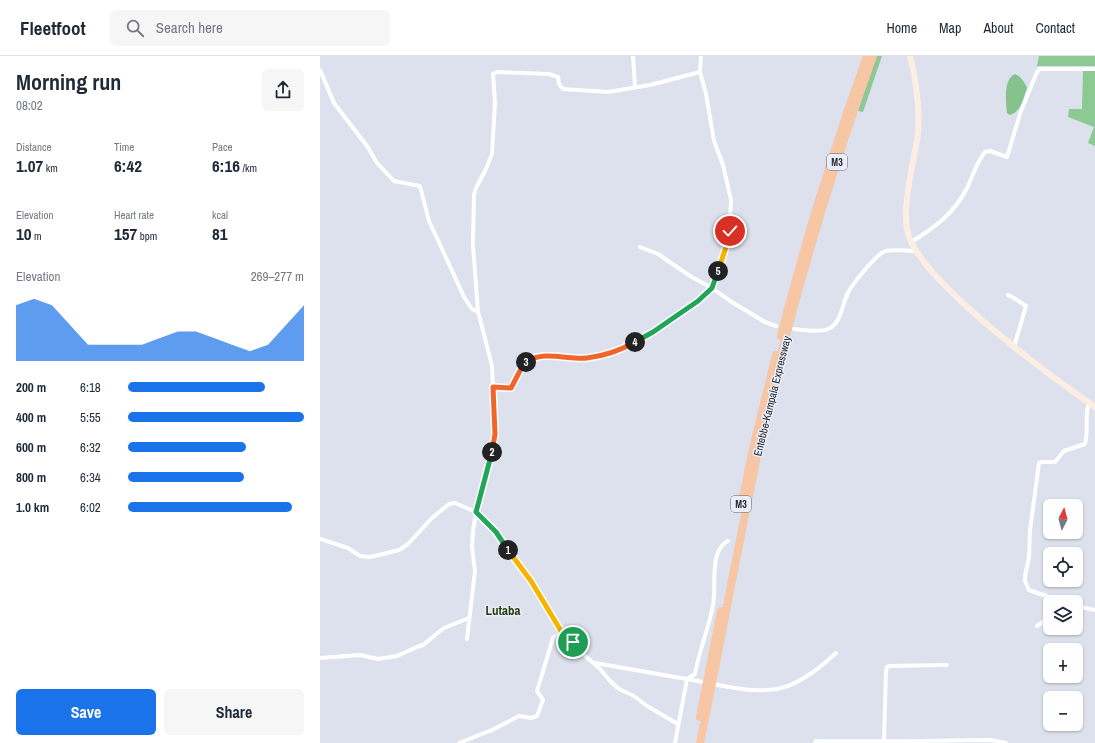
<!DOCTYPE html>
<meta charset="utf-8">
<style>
:root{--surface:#fff;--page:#f6f6f7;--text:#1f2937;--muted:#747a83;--line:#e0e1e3;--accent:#1a73e8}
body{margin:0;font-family:"Archivo Narrow",sans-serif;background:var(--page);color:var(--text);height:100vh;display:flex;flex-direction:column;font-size:15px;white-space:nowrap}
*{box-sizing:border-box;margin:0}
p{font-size:13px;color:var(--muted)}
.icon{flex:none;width:22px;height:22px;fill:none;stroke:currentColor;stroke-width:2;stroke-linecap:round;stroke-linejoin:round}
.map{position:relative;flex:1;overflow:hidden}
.sheet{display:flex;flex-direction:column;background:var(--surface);width:320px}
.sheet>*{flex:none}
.needle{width:26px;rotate:6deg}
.controls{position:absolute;left:723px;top:443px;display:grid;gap:8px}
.controls a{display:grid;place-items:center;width:40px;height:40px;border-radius:6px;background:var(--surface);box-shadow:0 1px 3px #0004;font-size:20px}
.pin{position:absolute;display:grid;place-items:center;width:34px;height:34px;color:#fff;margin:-17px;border:2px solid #fff;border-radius:50%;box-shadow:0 1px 4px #0007}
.km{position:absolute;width:20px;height:20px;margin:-10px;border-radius:50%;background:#222;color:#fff;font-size:11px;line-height:20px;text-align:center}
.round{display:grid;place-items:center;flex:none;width:42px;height:42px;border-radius:6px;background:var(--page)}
.overview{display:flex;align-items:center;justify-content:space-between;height:68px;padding:0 16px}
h1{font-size:22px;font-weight:700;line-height:30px}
.figures{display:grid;grid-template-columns:repeat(3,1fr);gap:6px;height:68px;padding:4px 16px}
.figures div{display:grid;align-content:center}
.figures b{font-size:17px;font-weight:700}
.figures small{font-size:11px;font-weight:400}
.figures p{font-size:11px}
.chart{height:112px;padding:8px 16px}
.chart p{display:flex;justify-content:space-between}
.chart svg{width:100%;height:72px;margin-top:4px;fill:var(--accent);opacity:.7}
.cta{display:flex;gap:8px;margin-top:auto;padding:8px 16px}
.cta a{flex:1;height:46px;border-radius:6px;background:var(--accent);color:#fff;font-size:16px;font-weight:700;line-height:46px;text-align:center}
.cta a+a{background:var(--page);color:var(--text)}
ul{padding:0 16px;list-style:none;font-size:13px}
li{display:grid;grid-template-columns:64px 48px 1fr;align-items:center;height:30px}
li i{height:10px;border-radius:5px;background:var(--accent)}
header{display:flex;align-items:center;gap:24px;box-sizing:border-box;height:56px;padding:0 20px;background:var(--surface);border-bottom:1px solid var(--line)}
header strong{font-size:19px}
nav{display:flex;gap:22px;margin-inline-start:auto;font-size:14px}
.search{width:280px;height:36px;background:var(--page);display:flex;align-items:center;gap:10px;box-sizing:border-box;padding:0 14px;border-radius:6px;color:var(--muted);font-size:15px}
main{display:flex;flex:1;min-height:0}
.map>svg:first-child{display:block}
.green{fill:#8cc993}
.forest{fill:#85c28c}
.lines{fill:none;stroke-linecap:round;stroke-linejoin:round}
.street{stroke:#fff;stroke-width:4}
.secondary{stroke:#fdeee4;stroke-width:6}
.highway{stroke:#f7c6a5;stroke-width:8}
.split-1-casing{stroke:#fff;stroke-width:8}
.split-2-casing{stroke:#fff;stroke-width:8}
.split-3-casing{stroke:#fff;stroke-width:8}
.split-4-casing{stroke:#fff;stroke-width:8}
.split-5-casing{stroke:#fff;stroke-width:8}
.split-6-casing{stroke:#fff;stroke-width:8}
.split-1{stroke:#f5b400;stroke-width:5}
.split-2{stroke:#22a559;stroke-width:5}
.split-3{stroke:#f0652b;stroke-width:5}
.split-4{stroke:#f0652b;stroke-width:5}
.split-5{stroke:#22a559;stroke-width:5}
.split-6{stroke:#f5b400;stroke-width:5}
.labels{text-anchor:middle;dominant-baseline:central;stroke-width:3;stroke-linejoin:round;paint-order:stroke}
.shield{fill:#eaeefa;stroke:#62636a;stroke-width:1}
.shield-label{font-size:10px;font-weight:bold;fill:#27282d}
.street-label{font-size:11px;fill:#27282d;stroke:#eaeefa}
.quarter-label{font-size:13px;font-weight:bold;fill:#263f0f;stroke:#eaeefa}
</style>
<header>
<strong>Fleetfoot</strong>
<div class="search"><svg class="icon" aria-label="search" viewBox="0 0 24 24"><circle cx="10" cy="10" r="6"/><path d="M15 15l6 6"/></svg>Search here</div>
<nav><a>Home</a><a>Map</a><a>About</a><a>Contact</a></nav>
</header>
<main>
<section class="sheet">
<div class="overview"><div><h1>Morning run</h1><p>08:02</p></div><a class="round"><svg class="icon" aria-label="share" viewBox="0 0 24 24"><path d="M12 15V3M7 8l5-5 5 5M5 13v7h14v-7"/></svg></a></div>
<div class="figures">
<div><p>Distance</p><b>1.07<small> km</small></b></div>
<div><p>Time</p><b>6:42</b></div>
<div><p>Pace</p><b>6:16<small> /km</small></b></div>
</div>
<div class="figures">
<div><p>Elevation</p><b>10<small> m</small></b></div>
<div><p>Heart rate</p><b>157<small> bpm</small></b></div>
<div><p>kcal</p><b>81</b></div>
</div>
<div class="chart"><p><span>Elevation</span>269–277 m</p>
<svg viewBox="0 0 160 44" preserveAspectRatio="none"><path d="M0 44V10L10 6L20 10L30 22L40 34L50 34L60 34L70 34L80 30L90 26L100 26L110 30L120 34L130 38L140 34L150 22L160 10V44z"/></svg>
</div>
<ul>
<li><b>200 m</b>6:18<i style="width:78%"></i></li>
<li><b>400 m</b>5:55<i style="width:100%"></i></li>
<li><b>600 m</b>6:32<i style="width:67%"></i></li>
<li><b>800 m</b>6:34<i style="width:66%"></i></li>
<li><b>1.0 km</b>6:02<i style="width:93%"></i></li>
</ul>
<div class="cta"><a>Save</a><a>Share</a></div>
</section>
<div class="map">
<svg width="775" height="687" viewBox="0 0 775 687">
<rect width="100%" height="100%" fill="#dde1ed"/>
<g class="green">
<polygon points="556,0 562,0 543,56 538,55"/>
<polygon points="719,0 775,0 775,10 717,10"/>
<polygon points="775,14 775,90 768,87 774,71 748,61 749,53 762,53 763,15"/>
</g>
<path class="forest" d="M695,18C700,20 705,26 707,32C703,42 702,55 690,59L687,57C686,46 683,23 695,18Z"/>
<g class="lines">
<g class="street">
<polyline points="313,0 315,31"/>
<polyline points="0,14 14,47 47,90 57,107 74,125 100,130 109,165 123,195 144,241 152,253 158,256 160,263 172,310 175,379 169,410 158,445 153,475 152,491 155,515 147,583"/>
<path d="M591,186C614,172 634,158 647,132C653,120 656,107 665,96L670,95L687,101L701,55L717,16L720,13H775"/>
<polyline points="320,191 338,198 370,220 392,232 410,245 445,266 456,270"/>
<polyline points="688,239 694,242 706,250 694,291"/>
<polyline points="158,256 153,189 154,139 156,132 166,113 172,98 175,47 173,18 177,16 229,18 238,21 239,28 243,33 288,36 330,29 380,16"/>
<path d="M474,273C484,274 499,277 508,273C521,268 522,249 527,239C530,230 557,198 565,195C575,193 587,195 596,195"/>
<polyline points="173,331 191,332 202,311 210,303 229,300 266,302 296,295 311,289 333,276 373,250 392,232 409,182 411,144 403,109 394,85 386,38 380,16 381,0"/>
<polyline points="0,483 28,492 40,500 49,501 59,499 79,494 88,488 112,462 129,448 135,447 156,456 176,476 211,525 241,575 263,598 280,613 290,625 299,633 314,640 327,650 358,668"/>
<path d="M735,546L732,542L709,534L705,525V520L709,501L710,474L719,407L722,406H735L744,395L765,388C769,375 764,360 769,347"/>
<polyline points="756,550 775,554"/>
<polyline points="717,570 730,561"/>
<polyline points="0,602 40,599 58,603 77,600 97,591 103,589 124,572 149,562"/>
<path d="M275,607C309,613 344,619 378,625C403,630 431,637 457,633C479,629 500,612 516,597"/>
<polyline points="564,685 566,615 567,611 570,610 627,609"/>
<polyline points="139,687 172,674 199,660 211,662 217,660 223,644 217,635 233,582 241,575"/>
<path d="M355,687L367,623L375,618C379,594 389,572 393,549C396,532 392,515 397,499C399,493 402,488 408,485"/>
<path d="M495,687L496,685C554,686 613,685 671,684L686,687"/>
</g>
<path class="secondary" d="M590,0C596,23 600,55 598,78C594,105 586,132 586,159C586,168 587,178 591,186C604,211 626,231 646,250C687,287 730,320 775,351"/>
<g class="highway">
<path d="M461,280C485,185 514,92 547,0"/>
<polyline points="422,446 434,388 456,299"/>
<polyline points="380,661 401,555"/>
<path d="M380,687C403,576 422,465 447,355C476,235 511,116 553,0"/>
</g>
</g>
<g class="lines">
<defs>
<polyline id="split-1" points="188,494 211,525 241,575 253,586"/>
<polyline id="split-2" points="172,396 156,456 176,476 188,494"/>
<polyline id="split-3" points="172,396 175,378 173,331 191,332 202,311 206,306"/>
<path id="split-4" d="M206,306C224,294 248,304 267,302C284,300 301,294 315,286"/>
<polyline id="split-5" points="315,286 333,276 378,245 392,232 398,215"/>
<polyline id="split-6" points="398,215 409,182 410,175"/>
</defs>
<use href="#split-1" class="split-1-casing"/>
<use href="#split-2" class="split-2-casing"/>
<use href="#split-3" class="split-3-casing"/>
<use href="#split-4" class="split-4-casing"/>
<use href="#split-5" class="split-5-casing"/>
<use href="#split-6" class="split-6-casing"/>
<use href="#split-1" class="split-1"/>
<use href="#split-2" class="split-2"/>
<use href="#split-3" class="split-3"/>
<use href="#split-4" class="split-4"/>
<use href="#split-5" class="split-5"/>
<use href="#split-6" class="split-6"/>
</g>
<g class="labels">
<g class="shield">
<rect x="507" y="98" width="20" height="16" rx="3"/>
<rect x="411" y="440" width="20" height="16" rx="3"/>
</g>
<g class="shield-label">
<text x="517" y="106">M3</text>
<text x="421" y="448">M3</text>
</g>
<g class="street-label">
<text transform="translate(452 340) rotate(-76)">Entebbe-Kampala Expressway</text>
</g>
<g class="quarter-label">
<text x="183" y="554">Lutaba</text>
</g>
</g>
</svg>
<div class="controls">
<a><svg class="needle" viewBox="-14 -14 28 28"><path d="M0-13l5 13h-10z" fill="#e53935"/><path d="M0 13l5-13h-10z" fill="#747a83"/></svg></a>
<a><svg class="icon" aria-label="locate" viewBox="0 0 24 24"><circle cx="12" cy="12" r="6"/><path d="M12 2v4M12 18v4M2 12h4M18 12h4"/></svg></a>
<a><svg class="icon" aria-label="layers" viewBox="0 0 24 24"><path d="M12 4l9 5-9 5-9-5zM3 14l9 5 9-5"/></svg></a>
<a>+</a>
<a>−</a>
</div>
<div class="pin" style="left:253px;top:586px;background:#1e9e55"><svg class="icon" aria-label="arrive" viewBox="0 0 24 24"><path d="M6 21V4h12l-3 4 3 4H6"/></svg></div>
<div class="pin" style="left:410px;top:175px;background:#d93025"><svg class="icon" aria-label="check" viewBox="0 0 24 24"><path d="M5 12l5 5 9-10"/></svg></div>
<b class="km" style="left:188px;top:494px">1</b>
<b class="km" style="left:172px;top:396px">2</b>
<b class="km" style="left:206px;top:306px">3</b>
<b class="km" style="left:315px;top:286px">4</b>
<b class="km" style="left:398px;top:215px">5</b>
</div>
</main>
